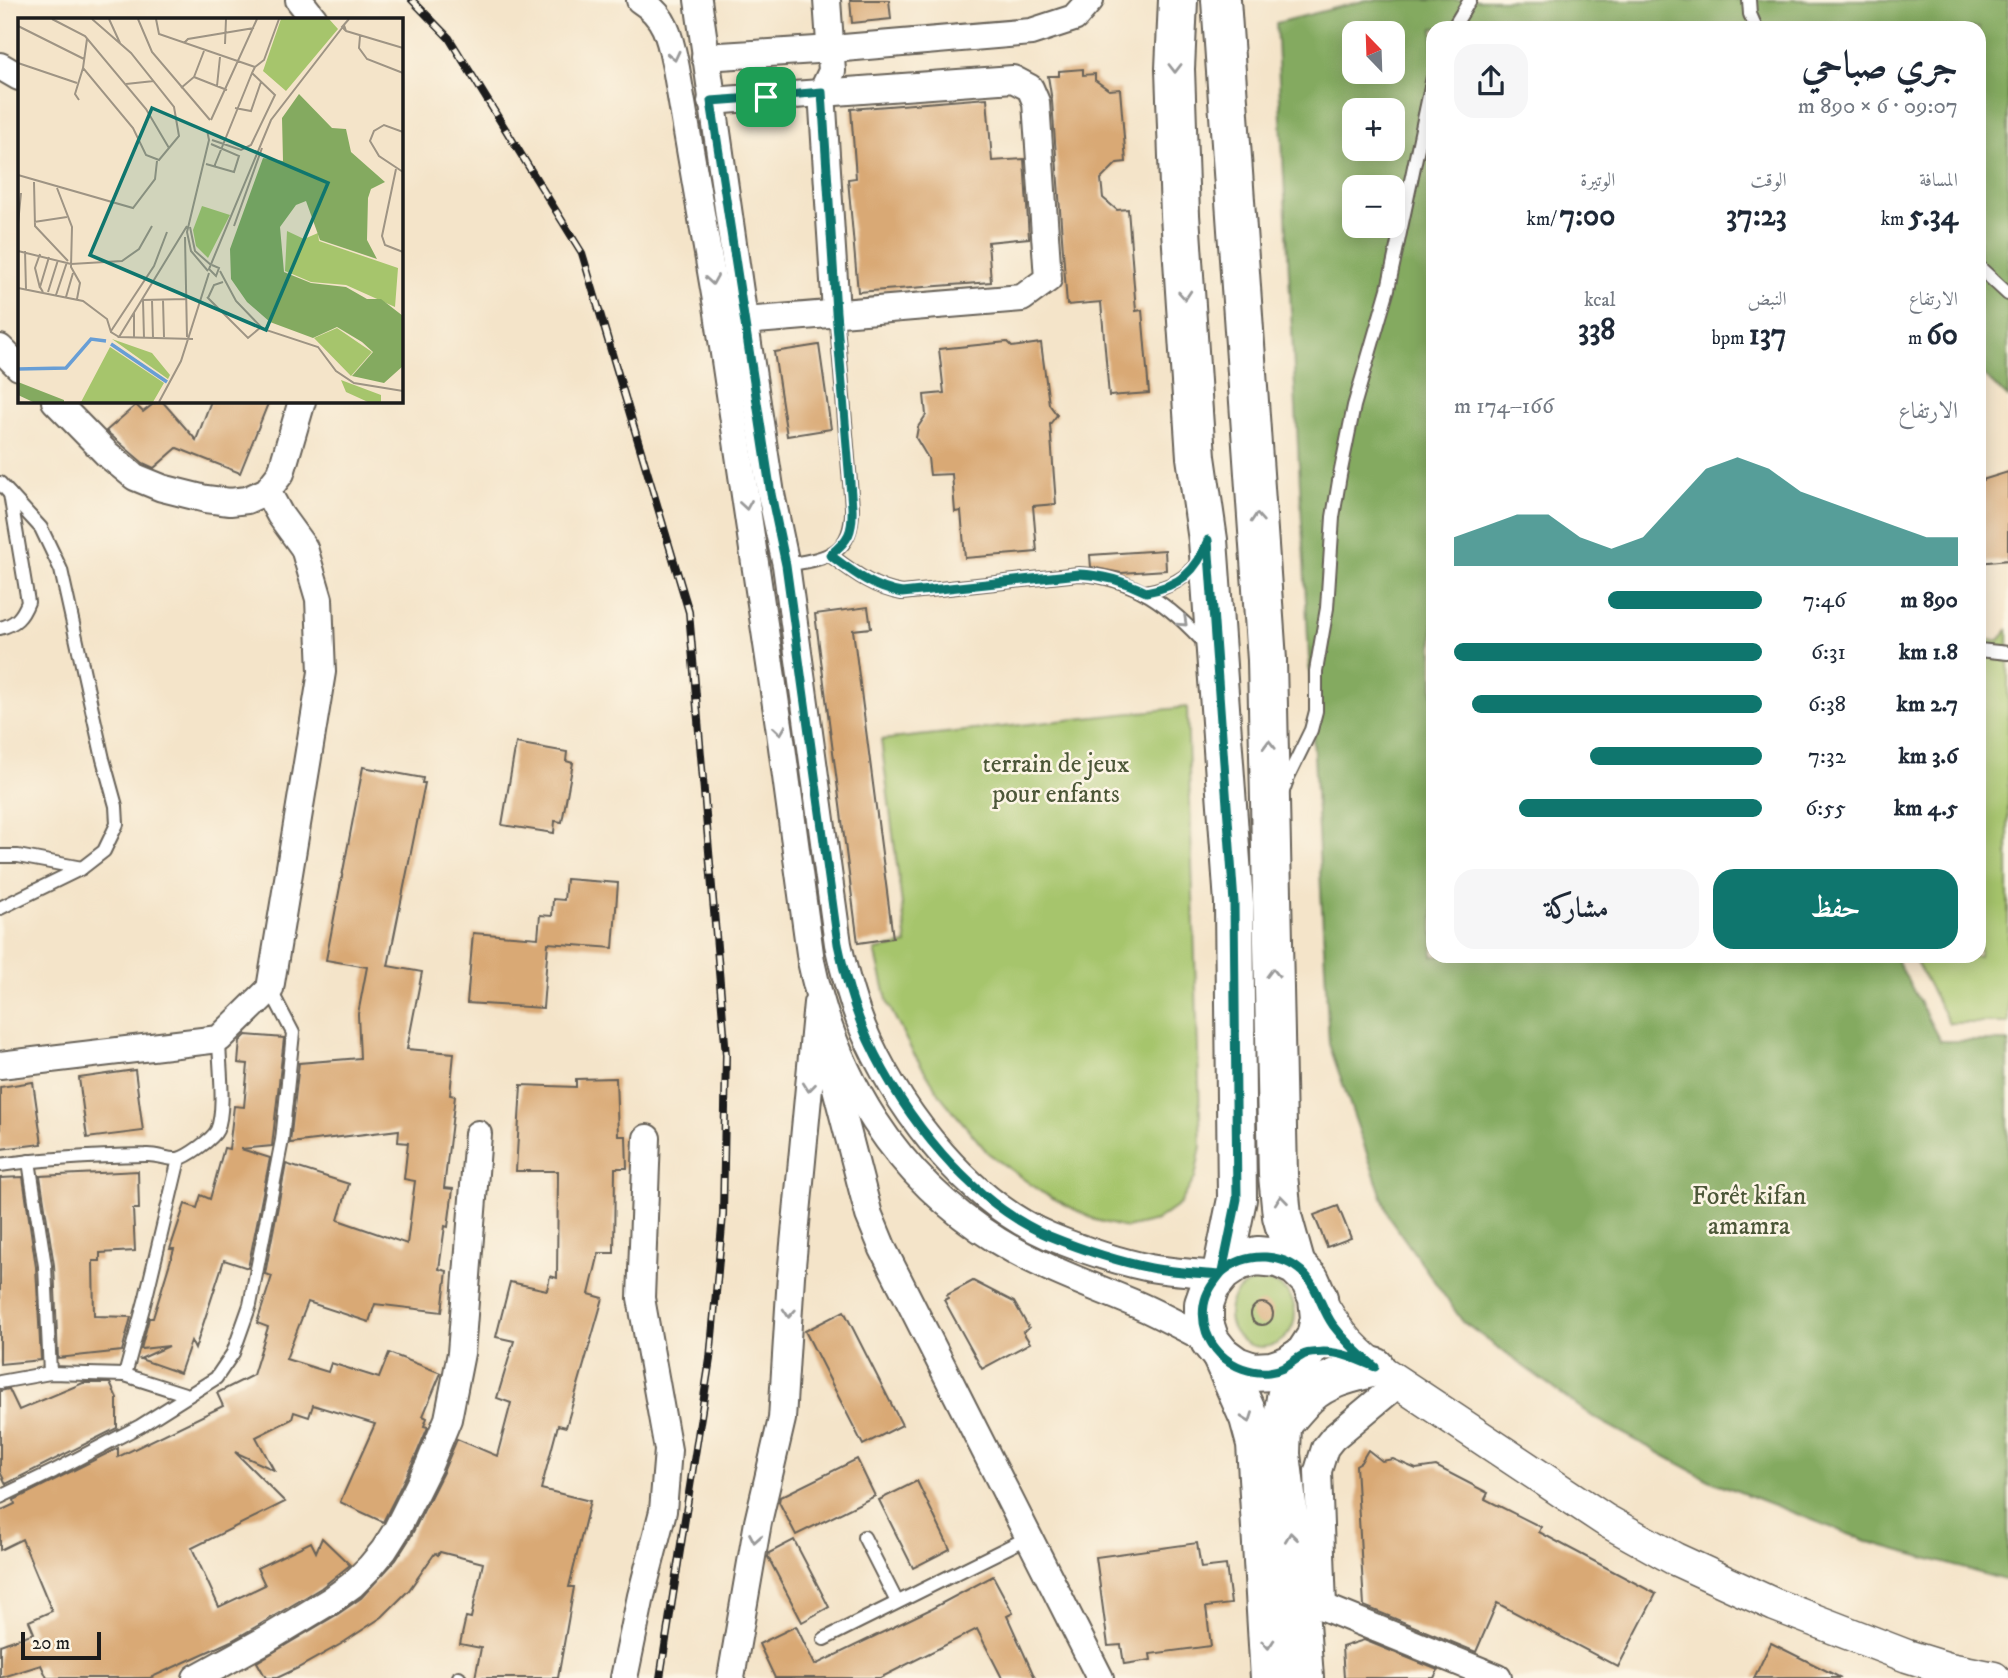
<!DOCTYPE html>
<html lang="ar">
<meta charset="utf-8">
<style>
:root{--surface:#fff;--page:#f6f6f7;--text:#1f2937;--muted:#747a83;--accent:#0f766e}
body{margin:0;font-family:"IM FELL DW Pica",Amiri,serif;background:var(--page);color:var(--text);direction:rtl;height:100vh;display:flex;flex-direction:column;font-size:26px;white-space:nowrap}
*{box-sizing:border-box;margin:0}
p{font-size:23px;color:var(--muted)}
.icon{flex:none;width:38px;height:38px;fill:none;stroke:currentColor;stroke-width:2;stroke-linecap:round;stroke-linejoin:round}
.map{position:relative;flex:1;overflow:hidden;direction:ltr}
.sheet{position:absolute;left:1426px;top:21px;width:560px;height:942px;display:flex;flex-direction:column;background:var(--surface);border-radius:21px;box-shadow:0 4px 18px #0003;direction:rtl}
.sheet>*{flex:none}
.needle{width:46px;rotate:337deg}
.fabs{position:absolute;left:1342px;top:21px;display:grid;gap:14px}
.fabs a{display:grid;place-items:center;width:63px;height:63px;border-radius:14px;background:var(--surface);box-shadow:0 4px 18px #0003;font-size:35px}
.scale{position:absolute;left:21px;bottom:18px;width:80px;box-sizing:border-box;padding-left:7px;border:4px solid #1c1c1c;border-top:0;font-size:19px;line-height:24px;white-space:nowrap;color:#1c1c1c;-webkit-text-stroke:5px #fcf5e5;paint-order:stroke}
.pin{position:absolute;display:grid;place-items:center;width:60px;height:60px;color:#fff;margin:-30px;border-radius:14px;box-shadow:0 4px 10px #0006}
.round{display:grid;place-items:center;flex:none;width:74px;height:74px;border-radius:21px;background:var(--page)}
.overview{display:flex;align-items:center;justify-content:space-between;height:119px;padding:0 28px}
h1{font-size:38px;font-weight:700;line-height:52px}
.figures{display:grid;grid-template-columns:repeat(3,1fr);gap:10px;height:119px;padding:7px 28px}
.figures div{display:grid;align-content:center}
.figures b{font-size:30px;font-weight:700}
.figures small{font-size:19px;font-weight:400}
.figures p{font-size:19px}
.chart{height:196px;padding:14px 28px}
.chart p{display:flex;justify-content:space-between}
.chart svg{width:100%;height:126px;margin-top:7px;fill:var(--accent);opacity:.7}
.action{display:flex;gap:14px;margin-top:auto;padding:14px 28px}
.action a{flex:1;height:80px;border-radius:21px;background:var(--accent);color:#fff;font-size:28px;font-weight:700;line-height:80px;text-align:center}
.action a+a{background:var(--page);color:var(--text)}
ul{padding:0 28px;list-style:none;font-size:23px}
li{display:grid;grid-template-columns:112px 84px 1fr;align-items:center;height:52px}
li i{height:18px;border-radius:9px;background:var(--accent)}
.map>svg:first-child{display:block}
.green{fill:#a6c56c;stroke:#617044;stroke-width:2}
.forest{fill:#84aa60;stroke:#50633e;stroke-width:2;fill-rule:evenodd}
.building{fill:#d9a975}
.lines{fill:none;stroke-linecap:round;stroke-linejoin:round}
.service-casing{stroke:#686259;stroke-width:16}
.minor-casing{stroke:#686259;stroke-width:30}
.tertiary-casing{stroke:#686259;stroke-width:35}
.primary-casing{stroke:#686259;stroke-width:42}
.service{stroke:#fff;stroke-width:12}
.minor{stroke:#fff;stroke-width:26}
.tertiary{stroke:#fff;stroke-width:32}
.primary{stroke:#fff;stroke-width:38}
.rail-casing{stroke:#1c1c1c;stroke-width:8}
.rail{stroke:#fcf5e5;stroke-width:5;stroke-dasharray:16;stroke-linecap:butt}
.oneway{stroke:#999}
.route-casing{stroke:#fff;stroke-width:14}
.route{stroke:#0f766e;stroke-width:9}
.labels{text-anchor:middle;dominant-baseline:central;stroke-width:5;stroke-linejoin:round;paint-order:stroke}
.park-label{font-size:26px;fill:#4c5738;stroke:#fcf5e5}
.inset-river{fill:none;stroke:#689ed5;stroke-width:3.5}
.inset-road{fill:none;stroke:#9e9484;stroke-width:2}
.view{fill:#0f766e;fill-opacity:0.15;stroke:#0f766e;stroke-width:3.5}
.inset-edge{fill:none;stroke:#1c1c1c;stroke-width:3.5}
</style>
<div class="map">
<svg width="2008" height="1678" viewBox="0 0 2008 1678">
<rect width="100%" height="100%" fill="#fcf5e5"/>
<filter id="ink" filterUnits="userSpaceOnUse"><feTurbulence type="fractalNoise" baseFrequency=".0143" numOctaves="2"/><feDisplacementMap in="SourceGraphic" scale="14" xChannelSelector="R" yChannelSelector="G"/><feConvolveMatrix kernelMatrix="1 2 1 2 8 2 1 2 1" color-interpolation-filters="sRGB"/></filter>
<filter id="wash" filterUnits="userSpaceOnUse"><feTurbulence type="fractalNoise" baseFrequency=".00686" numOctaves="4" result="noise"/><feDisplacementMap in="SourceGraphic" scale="28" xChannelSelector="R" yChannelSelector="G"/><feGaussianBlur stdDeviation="1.57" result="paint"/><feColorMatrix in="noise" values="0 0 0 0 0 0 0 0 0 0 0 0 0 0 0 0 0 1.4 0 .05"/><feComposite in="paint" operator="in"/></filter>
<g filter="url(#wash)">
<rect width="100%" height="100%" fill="#f4e4c9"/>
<g class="green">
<polygon points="2008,630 2008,1023 1949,1023 1913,956 1979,956 1979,640 1999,640"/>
<polygon points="1187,707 1201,1146 1195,1178 1180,1204 1156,1221 1126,1228 1095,1220 1041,1192 988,1153 943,1099 912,1051 888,1004 875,950 907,944 881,740"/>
<circle cx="1262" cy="1314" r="33"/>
</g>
<path class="forest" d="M1367,0H2008V398L1979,371V28H1433V956H1895L1940,1041H2008V1581L1869,1542L1709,1480L1593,1417L1463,1322L1389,1217L1329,1044L1276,23ZM1354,33H1393V72H1354ZM1354,110H1393V149H1354ZM1354,187H1393V226H1354Z"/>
<g id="blocks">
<g class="building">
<polygon points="850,0 889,0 891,19 852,23"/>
<polygon points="1083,69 1083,75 1095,74 1095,80 1109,90 1120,89 1126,162 1117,163 1101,179 1103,198 1117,210 1128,209 1136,311 1142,310 1149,393 1109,396 1101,302 1067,305 1052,101 1048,76 1059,76 1059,71"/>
<polygon points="987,98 992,161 1024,159 1029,238 988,242 991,282 858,292 848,179 856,178 851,109"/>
<polygon points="1007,342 1012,347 1041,343 1049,404 1057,415 1050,424 1056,504 1033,506 1037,552 965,558 961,511 955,512 952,474 930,475 928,458 916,438 918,427 926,415 924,395 944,393 939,349"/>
<polygon points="819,345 831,429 787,436 774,352"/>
<polygon points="157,401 162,401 196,440 211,401 269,401 240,473 177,448 154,468 143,463 106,431 136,405 143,412"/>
<polygon points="2008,472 2008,560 1979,563 1979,481"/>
<polygon points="1165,550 1166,570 1121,573 1091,567 1090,555"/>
<polygon points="868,607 871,628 853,630 893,938 858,943 815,614"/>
<polygon points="516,743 567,752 566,761 573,763 562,822 555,821 554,833 502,825"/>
<polygon points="363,767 423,778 422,783 425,783 388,966 422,972 407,1049 454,1053 450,1095 455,1096 444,1188 453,1189 448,1227 445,1226 439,1269 447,1271 442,1312 375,1304 369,1322 308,1302 286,1359 328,1372 331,1363 379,1378 389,1353 441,1373 423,1416 427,1418 424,1426 428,1427 415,1458 383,1522 340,1502 375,1424 313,1405 309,1417 294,1412 292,1419 256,1437 274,1470 235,1452 285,1502 192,1548 219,1607 265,1585 257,1568 311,1542 316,1552 322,1538 350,1565 321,1588 259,1625 231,1641 150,1678 47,1678 41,1665 0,1678 0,1645 34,1633 29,1621 52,1611 22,1539 0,1550 0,1511 15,1504 14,1500 118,1448 118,1457 223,1406 217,1393 253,1375 268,1327 257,1323 272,1276 265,1274 286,1164 349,1184 338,1220 407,1244 415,1181 404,1179 408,1143 398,1142 399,1130 290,1143 299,1063 360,1058 358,1014 367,967 326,960"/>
<polygon points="566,879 618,883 613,948 548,943 543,1008 467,1003 473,933 538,938 540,915 552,916 553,899 564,900"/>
<polygon points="246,1035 284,1038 272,1146 241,1149 270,1158 248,1268 224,1260 195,1349 191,1341 180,1373 140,1359 169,1346 141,1349 149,1318 153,1318 174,1249 170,1249 185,1204 197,1208 201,1195 210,1199 224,1148 229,1149 234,1106 244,1107 248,1064 238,1063 240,1041"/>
<polygon points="135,1070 143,1131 87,1138 79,1078"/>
<polygon points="616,1078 618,1136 626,1136 627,1168 615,1168 614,1253 599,1253 589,1294 603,1298 566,1427 558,1425 541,1489 590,1501 569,1587 574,1587 558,1678 475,1678 481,1648 460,1644 466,1617 471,1618 483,1563 440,1552 438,1555 435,1553 409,1590 382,1617 341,1644 298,1668 277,1678 266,1678 257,1662 338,1614 361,1598 396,1560 410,1538 443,1472 457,1439 497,1456 511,1403 497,1398 514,1341 496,1337 510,1282 547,1290 550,1276 557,1278 558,1171 516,1171 521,1085 576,1087 576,1079"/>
<polygon points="33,1082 42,1144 0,1149 0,1087"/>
<polygon points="138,1171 139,1209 133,1209 135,1251 100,1253 100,1261 93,1261 94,1316 131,1317 122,1351 58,1358 54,1265 40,1176"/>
<polygon points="23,1177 36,1267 41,1360 0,1364 0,1178"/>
<polygon points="1338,1206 1351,1238 1327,1247 1314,1215"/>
<polygon points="973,1281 1014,1302 1029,1328 1023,1332 1030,1343 982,1369 944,1300 948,1298 947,1295"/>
<circle cx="1262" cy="1314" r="11"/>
<polygon points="844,1311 902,1425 863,1445 805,1331"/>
<polygon points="83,1383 110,1383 117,1398 117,1428 6,1484 0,1472 0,1391 9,1389 19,1410"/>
<polygon points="1368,1450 1382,1461 1393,1459 1416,1469 1436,1466 1488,1493 1485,1499 1541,1527 1539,1532 1656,1594 1618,1667 1497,1603 1476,1652 1364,1606 1356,1465 1361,1462"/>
<polygon points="857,1459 875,1496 796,1535 779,1502 780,1497"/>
<polygon points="917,1481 950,1549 913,1568 879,1500"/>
<polygon points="794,1540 829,1607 802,1622 768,1557 769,1553"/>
<polygon points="1197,1543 1201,1568 1226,1565 1231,1604 1206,1607 1211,1646 1150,1654 1151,1660 1124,1664 1121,1645 1108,1646 1096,1557"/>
<polygon points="993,1576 1013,1613 1007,1616 1035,1678 1002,1678 977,1629 880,1678 775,1678 759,1644 796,1626 815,1665 931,1609"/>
<polygon points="1364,1640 1438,1670 1434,1678 1344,1678 1342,1647"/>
<polygon points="1771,1643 1841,1678 1754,1678"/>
</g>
</g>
</g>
<g filter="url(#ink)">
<use href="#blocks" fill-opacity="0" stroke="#686259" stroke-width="2"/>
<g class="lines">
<defs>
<g id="service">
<polyline points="1749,0 1750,14 1756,28"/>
<polyline points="1453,28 1470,0"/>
<polyline points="1979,267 2008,294"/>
<polyline points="0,483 41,528 61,570 103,759 116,806 117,824 104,851 82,868 0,908"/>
<path d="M830,555C853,572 873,588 902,593L1079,574C1134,577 1171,606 1207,646"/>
<path d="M786,565C827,558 853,555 852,507L836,312"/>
<path d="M1146,592C1169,588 1187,579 1200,559"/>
<path d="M0,628C16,624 22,617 28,602L10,494"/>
<polyline points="1979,650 2008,653"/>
<polyline points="1283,791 1288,777 1311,730 1316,711 1316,671 1327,608 1333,517 1340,475 1354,406 1388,289 1433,77"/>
<polyline points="0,856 18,856 82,868"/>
<polyline points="29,1161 45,1266 50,1373"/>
<path d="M0,1165C48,1158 97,1156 146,1155C156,1154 168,1160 178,1159C187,1157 213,1139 217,1130C226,1109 219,1063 219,1039"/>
<polyline points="125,1375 146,1297 179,1159"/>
<polyline points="0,1382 50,1373 125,1375 188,1395"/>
<polyline points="0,1497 54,1471 140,1426 216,1378 233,1353 250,1305 282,1140 293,1033 270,989"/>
<polyline points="864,1537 897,1602"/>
<polyline points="824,1639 1029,1537"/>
<polyline points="459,1678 459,1677"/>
</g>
<g id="minor">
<polyline points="299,0 314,19"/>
<path d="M640,0C667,17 670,39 676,68L717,306L780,732L811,961C835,1078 895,1177 998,1241C1042,1268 1091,1285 1138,1305C1163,1316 1186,1329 1210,1341"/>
<path d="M698,0L741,299L771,494L786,565L838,944C845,976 854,1010 868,1040C904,1117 970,1202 1049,1236C1081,1249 1116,1261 1150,1268C1173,1272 1197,1273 1219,1275"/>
<polyline points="827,0 832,71 822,92 836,312"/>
<polyline points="705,57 832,49 1031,32 1074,18 1090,0"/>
<polyline points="0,66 19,77"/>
<polyline points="711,101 1013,79 1030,88 1036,102 1048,279 1022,298 744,321"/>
<polyline points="0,348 19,367"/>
<polyline points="55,401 107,454 135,477 162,488 206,499 230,502 247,500 267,491 281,473 302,401"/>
<polyline points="829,1061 869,1215 883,1249 1100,1678"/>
<polyline points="0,1065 219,1039 270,989 322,672 319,599 304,548 280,515 267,491"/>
<polyline points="1309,1601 1498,1678"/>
<polyline points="1323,1607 1318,1471 1325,1448 1333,1438 1399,1383"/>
<polyline points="196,1678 267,1639 330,1601 352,1585 370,1567 384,1550 396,1531 429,1465 448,1419 461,1353 478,1134"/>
<polyline points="624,1678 641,1596 663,1511 668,1450 641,1298 647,1138"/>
<polyline points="731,1678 758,1522 782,1419 791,1276 817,1003"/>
</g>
<path id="tertiary" d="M1318,1298C1335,1329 1348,1345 1375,1367L1605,1520L1675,1559L1775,1605L1907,1656L1949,1669L1994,1678"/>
<g id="primary">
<polyline points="1178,0 1175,69 1180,215 1196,457 1208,540 1234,903 1237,1199 1222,1272 1210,1287 1204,1304 1204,1323 1210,1341 1221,1355 1236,1366 1253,1372 1272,1371 1290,1365 1305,1354 1316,1337 1320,1318 1318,1298 1310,1280 1296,1266 1278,1258 1257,1256 1238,1261 1222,1272"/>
<polyline points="1221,0 1267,660 1278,1175 1282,1216 1296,1266"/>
<polyline points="1221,1355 1249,1418 1256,1444 1270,1678"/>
<polyline points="1295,1361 1286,1398 1282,1424 1281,1454 1298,1596 1304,1678"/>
<path d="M1282,1424C1290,1415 1299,1404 1308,1395C1327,1378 1351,1373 1375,1367"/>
</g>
</defs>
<use href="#service" class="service-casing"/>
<use href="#minor" class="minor-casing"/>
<use href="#tertiary" class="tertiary-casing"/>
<use href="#primary" class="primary-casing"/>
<use href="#service" class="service"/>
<use href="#minor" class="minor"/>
<use href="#tertiary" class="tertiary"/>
<use href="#primary" class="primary"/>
<defs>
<polyline id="rail" points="412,0 449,38 582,253 689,612 726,1055 723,1215 710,1359 660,1678"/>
</defs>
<use href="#rail" class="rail-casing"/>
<use href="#rail" class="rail"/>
</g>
<defs><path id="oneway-chevron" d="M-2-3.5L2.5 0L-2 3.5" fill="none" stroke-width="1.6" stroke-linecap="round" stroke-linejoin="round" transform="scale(1.75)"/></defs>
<g class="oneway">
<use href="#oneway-chevron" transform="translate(674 56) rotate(77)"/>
<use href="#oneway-chevron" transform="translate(1175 68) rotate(90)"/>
<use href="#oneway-chevron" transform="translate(712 280) rotate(81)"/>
<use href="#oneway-chevron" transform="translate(1185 295) rotate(86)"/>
<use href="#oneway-chevron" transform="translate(746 505) rotate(81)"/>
<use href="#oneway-chevron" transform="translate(1257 518) rotate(-94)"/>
<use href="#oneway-chevron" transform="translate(1183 622) rotate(43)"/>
<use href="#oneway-chevron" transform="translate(780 730) rotate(82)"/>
<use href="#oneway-chevron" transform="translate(1269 745) rotate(-91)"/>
<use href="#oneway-chevron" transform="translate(1273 973) rotate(-91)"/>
<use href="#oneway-chevron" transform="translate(809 1087) rotate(96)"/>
<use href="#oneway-chevron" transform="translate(1281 1200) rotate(-96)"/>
<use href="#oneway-chevron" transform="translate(789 1313) rotate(94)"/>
<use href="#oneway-chevron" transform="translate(1248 1418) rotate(70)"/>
<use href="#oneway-chevron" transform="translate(1291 1537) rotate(-97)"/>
<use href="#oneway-chevron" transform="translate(755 1538) rotate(100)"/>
<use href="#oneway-chevron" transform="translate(1268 1644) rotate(86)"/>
</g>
</g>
<g class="lines" filter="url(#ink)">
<defs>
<path id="route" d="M766,97L711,101L771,494L786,565L838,944C845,977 854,1010 868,1040C904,1117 970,1202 1049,1236C1081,1249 1116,1261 1151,1268C1173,1272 1197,1273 1219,1275C1244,1249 1289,1251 1310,1281C1319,1294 1323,1311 1333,1325C1345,1341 1359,1354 1375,1367C1359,1360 1342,1352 1324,1352C1318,1353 1308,1352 1303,1355C1290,1362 1286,1370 1269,1372C1232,1375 1198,1344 1204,1305C1206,1292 1214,1282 1222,1272L1237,1199L1234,903L1208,540C1197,572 1179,586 1146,592C1124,581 1104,575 1079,574L902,593C873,588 853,572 830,555C849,540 853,532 852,507L836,312L822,92L766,97"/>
</defs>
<use href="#route" class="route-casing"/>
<use href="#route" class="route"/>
</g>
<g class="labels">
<g class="park-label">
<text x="1056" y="764">terrain de jeux<tspan x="1056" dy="30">pour enfants</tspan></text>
<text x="1749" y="1196">Forêt kifan<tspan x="1749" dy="30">amamra</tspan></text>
</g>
</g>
<g transform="translate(18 18)">
<rect width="385" height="385" fill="#f4e4c9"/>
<path d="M263,1H311L320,11L268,73L245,53ZM184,188L212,197L190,240L178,228L175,212ZM269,213L286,221L300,215L301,223L380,250L377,289L328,267L293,264L267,253ZM319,310L354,334L333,358L296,320ZM94,321L134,335L152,357L150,361ZM92,329L146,365L135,384H63ZM323,362L363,377V384H350L328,374Z" fill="#a6c56c"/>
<path d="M281,76L314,110L328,111L333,134L367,164L353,171L350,180L349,222L359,241L302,222L288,183L278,187L262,209L266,254L293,265L328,269L349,281H363L385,298V348L366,365L334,358L355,334L344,324L319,309L295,320L252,304L229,284L213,261L212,231L245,140L265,143L264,100ZM0,364L46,382V384H15L0,377Z" fill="#84aa60"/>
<path class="inset-river" d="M93,326L149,364M0,351L48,350L73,321L88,323"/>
<path class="inset-road" d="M34,1L67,18L128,91L151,130M91,1L102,25M120,1L134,34L192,102M138,1L141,16L237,49M326,7L328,13L324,9L331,1M0,8L66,41M328,13L385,30M342,18L341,30L349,41L385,55M69,21L65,50L115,110L128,137L141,142L161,118L156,89L113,35L74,1M166,25L170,21L236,10M207,26L208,1M0,45L59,65M237,49L246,42L261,1M176,59L209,72M108,66L136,63M199,68L202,39M163,70L176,59L186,33M61,82L57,76L65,50M217,90L233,93L243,64M193,102L239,1M189,112L191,122L169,214L173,233L190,253M385,114L366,107L356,113L352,123L361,138L385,154M194,122L223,132L233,127L257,77L234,55L237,49M188,146L216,154L221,138L193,126M196,149L234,55M378,151L364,218L367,227L385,234M0,157L115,190L137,161L139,143M16,164L17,208L50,243M39,170L54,209L53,249L62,265L59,281M16,204L49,199M0,206L3,175M169,208L101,319L175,321M216,208L244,130M172,209L177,233L193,247M167,219L169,319M0,233L53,246L104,243L121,231L134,208M7,233L8,271M22,236L17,250L22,270M194,247L201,250L198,258L191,251L253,102L324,10M202,253L218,283L245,311L300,329L318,353L336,365L385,373M0,270L65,283L89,301L93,314L101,319M25,274L22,269L31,239M30,274L40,242M38,277L49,244M48,279L55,255M189,279L230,320L243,309M190,280L196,267L205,264M124,282L168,281M125,282L126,320M134,282L135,320M145,282L146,319M116,295V320M93,313L136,248L149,214M141,384L163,343L191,255"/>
<path class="view" d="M134,90L310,165L248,312L72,237Z"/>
<rect width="385" height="385" class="inset-edge"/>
</g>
</svg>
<div class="fabs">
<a><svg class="needle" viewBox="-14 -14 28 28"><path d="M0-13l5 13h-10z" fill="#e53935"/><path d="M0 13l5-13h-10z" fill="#747a83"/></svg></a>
<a>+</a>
<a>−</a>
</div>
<div class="scale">20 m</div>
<div class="pin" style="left:766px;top:97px;background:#1e9e55"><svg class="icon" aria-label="arrive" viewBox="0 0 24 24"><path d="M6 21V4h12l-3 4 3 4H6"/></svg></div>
<section class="sheet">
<div class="overview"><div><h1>جري صباحي</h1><p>09:07 · 6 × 890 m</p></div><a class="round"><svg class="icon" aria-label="share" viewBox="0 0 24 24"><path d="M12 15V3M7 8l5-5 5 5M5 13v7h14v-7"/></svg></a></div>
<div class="figures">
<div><p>المسافة</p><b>5.34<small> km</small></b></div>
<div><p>الوقت</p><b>37:23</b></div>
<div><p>الوتيرة</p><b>7:00<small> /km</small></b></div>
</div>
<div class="figures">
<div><p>الارتفاع</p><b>60<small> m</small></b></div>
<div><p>النبض</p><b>137<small> bpm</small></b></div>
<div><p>kcal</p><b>338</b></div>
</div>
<div class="chart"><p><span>الارتفاع</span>166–174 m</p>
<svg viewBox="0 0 160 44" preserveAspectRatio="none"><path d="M0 44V34L10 30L20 26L30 26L40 34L50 38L60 34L70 22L80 10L90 6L100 10L110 18L120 22L130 26L140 30L150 34L160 34V44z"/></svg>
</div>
<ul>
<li><b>890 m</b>7:46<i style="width:50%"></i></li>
<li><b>1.8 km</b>6:31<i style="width:100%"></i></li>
<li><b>2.7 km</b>6:38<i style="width:94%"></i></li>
<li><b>3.6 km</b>7:32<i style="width:56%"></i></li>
<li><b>4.5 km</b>6:55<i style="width:79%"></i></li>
</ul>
<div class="action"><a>حفظ</a><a>مشاركة</a></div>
</section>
</div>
